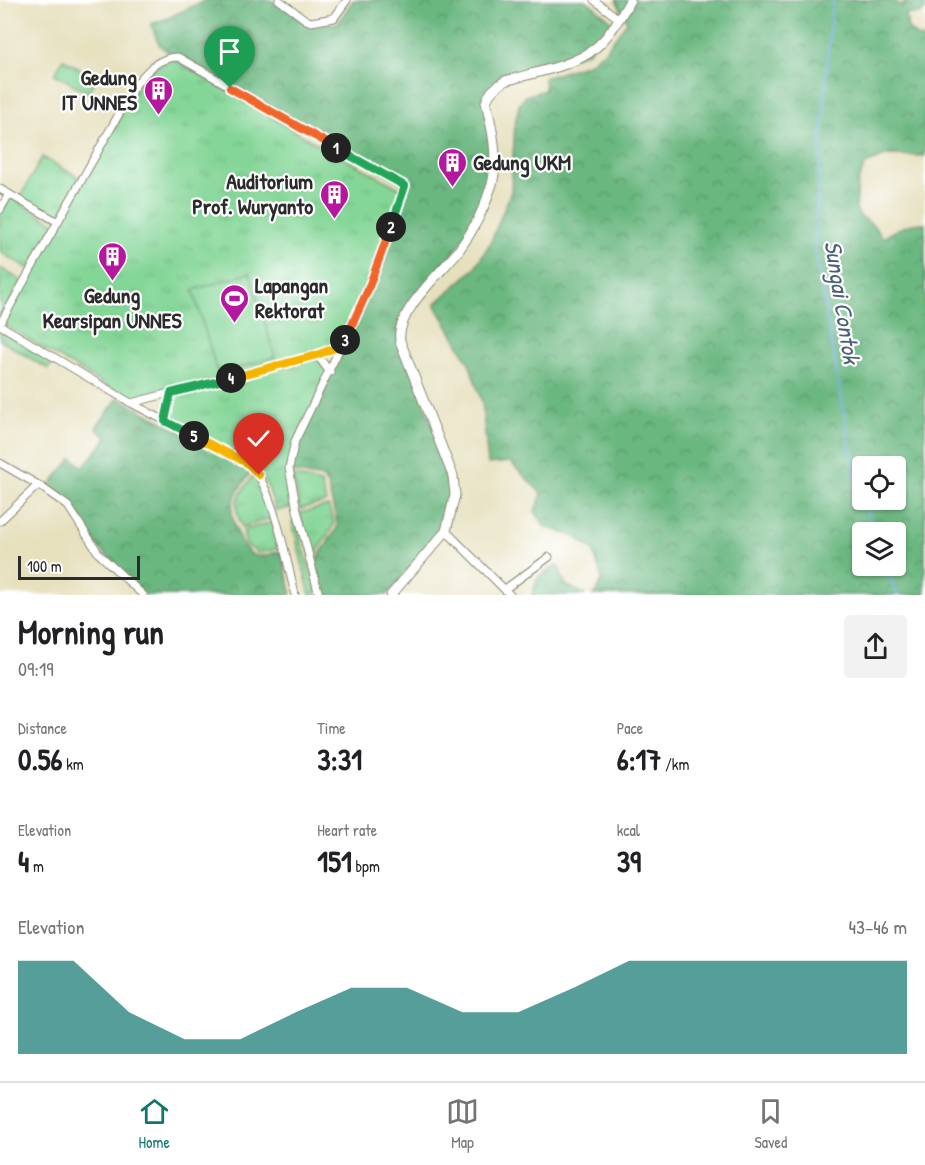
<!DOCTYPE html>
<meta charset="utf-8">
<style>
:root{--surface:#fff;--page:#f2f2f2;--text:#202124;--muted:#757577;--line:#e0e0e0;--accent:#0f766e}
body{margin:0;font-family:"Patrick Hand",sans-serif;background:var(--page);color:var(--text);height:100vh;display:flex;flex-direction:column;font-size:22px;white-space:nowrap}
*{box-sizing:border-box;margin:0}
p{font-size:20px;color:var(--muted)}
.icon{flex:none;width:33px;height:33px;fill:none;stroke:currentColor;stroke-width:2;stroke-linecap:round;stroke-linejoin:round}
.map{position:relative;height:595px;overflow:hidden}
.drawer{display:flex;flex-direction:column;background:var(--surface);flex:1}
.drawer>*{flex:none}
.buttons{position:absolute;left:852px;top:456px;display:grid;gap:12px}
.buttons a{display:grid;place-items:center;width:54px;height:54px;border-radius:6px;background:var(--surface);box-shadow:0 2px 4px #0004;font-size:30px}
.scale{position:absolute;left:18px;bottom:15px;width:122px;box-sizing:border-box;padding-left:6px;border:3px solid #2b2b2b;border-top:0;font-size:16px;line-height:21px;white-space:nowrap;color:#2b2b2b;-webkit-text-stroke:4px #fff;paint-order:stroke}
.pin{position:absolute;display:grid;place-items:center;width:51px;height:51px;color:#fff;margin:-62px -26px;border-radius:50% 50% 50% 0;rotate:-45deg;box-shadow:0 0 6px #0007}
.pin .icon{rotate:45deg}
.km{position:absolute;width:30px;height:30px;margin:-15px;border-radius:50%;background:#222;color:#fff;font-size:16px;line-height:30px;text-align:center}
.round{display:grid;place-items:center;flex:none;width:63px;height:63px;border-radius:6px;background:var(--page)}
.head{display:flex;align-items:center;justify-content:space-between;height:102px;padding:0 18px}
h1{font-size:33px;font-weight:800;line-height:45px}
.metrics{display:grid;grid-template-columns:repeat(3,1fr);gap:9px;height:102px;padding:6px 18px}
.metrics div{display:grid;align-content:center}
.metrics b{font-size:30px;font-weight:800}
.metrics small{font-size:16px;font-weight:400}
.metrics p{font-size:16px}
.chart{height:168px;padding:12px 18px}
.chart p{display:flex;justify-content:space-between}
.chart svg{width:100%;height:108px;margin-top:6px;fill:var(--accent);opacity:.7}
.menu{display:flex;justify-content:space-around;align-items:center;height:84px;border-top:2px solid var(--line);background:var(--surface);font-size:16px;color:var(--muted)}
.menu a{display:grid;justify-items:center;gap:3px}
.menu .current{color:var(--accent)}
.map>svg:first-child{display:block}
.grass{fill:url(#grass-tufts);stroke:#588061;stroke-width:1.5}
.forest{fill:url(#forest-crowns);stroke:#4b7156;stroke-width:1.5;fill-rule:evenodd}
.garden{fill:#84d697;stroke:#588061;stroke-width:1.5}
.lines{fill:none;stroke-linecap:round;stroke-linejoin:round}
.stream{stroke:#75aee5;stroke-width:2}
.minor-casing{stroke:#888674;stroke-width:9}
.secondary-casing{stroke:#888674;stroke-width:11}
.minor{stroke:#fff;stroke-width:7}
.secondary{stroke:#fff;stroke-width:9}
.split-1-casing{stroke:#fff;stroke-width:12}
.split-2-casing{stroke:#fff;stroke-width:12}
.split-3-casing{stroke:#fff;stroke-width:12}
.split-4-casing{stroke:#fff;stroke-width:12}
.split-5-casing{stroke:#fff;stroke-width:12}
.split-6-casing{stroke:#fff;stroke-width:12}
.split-1{stroke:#f0652b;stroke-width:8}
.split-2{stroke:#22a559;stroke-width:8}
.split-3{stroke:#f0652b;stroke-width:8}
.split-4{stroke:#f5b400;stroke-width:8}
.split-5{stroke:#22a559;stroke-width:8}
.split-6{stroke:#f5b400;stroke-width:8}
.labels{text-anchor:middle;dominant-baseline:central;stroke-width:4.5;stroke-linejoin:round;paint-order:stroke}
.poi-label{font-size:22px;font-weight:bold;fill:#2b2b2b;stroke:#fff;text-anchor:end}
.water-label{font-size:24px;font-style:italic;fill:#495f75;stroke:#fff}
</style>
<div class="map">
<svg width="925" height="595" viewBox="0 0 925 595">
<defs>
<pattern id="grass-tufts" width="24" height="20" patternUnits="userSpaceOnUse" patternTransform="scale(1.5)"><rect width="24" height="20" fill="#84d697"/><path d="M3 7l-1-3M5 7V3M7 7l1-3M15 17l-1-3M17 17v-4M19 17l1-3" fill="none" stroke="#72b882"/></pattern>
<pattern id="forest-crowns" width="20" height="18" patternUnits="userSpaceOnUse" patternTransform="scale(1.5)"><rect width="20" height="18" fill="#6bb780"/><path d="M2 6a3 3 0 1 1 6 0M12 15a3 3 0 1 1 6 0" fill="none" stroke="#589569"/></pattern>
</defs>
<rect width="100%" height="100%" fill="#fff"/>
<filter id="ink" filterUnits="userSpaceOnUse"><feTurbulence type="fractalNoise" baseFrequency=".0167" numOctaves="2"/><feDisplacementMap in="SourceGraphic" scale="12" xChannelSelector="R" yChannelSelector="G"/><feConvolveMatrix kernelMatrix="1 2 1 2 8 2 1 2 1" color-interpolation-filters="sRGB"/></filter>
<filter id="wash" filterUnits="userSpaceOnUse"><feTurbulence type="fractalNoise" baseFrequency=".008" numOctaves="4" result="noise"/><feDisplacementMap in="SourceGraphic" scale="24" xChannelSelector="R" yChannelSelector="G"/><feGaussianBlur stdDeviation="1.35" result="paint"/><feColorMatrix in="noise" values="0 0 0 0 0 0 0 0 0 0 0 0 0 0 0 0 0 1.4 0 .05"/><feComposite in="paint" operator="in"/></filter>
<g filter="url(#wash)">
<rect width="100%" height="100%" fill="#e6e0bd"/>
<g class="grass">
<polygon points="63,59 96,78 88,93 55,74"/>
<path d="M175,60L305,137L401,189L365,292L341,344L317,354L131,401L3,324L138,85C150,72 157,63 175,60Z"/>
<polygon points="42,157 80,178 57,219 20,198"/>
<polygon points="10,197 55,223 29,269 0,252 0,215"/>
<polygon points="0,268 22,281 0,319"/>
<polygon points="0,331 53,362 48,369 0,340"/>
<path d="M316,358L328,372L288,474L292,507L276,511C270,492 265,473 248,460L168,420L172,395Z"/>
<path d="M255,473L260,481L272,518L242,527C230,498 239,497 255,473Z"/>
<polygon points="293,476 321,483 326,502 300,509"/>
<polygon points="328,506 334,522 332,528 312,560 300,513"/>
<polygon points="296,521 317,595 310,595 292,522"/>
<polygon points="274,522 280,548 258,553 246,544 243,530"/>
</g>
<g class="forest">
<path d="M206,0H271L314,26L338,23L353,0H586L614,23L588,52L499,81L486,94C488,116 492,138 491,159C489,222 433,279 397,326L450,477V492L444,529L387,595H322L313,565L337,528V522L328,487L323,478L292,472V463L298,442L370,291L408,186L178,55C159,51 157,41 151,24L168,18Z"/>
<path d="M616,0H890L903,6L905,0H925V11L918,14H906L908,29L919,38L925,39V156L887,155L866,164L858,181L856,209L860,216L873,225L883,238C897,229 908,223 925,223V595H593L596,593L602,579L593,550L573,536L545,527L535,511L542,494L510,462L488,464L482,402L469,363L435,304L474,269L491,242L511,191L515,123L519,105L526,96L545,90L544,78L588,64L604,52L627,22ZM862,466H896V500H862ZM862,532H896V566H862Z"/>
<path d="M118,398L252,470C245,481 233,494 232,508C231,520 243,555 257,556C264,557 274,553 281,551L292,595H146L99,548L75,509L49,489L52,482L72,458L83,467L107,438L96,428Z"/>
<polygon points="557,564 566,585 586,595 532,595 538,577"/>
</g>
<polygon class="garden" points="250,273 275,357 218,374 193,290"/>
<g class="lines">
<g class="stream">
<polyline points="832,0 814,246 857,484 874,532"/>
<polyline points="886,566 897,595"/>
</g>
</g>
</g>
<g filter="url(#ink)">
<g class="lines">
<defs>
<g id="minor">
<polyline points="279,0 306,20 311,22 334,18 347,0"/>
<polyline points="594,0 619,19"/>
<polyline points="0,189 58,222"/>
<polyline points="0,210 9,194"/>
<path d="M0,324L136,84C147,71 158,57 178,57L405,186L367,292L295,441L289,468L297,510L319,595"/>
<path d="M0,325L131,403L251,466C272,486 288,564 295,595"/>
<polyline points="317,355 330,372"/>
<polyline points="131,403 317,355 342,345"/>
<polyline points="165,421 171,393"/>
<polyline points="0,463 40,486 68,506 99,554 143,595"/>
<polyline points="0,521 38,485"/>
<polyline points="446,531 510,595"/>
<polyline points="505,589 549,557"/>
</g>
<path id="secondary" d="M391,595L446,531L455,495L453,476L400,341C395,312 442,272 459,250C473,231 485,207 492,184C499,157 492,128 486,102C489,92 496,86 505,81C531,73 573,67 594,49C609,37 621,17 630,0"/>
</defs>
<use href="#minor" class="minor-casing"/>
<use href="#secondary" class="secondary-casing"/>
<use href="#minor" class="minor"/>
<use href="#secondary" class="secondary"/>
</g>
</g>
<g class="lines" filter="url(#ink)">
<defs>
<polyline id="split-1" points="230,88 336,148"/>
<polyline id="split-2" points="336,148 405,186 391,227"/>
<polyline id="split-3" points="345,340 367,292 391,227"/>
<polyline id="split-4" points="231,378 317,355 342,345 345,340"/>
<polyline id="split-5" points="194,436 165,421 171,393 231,378"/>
<polyline id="split-6" points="194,436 247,463 259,475"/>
</defs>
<use href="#split-1" class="split-1-casing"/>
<use href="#split-2" class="split-2-casing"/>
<use href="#split-3" class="split-3-casing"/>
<use href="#split-4" class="split-4-casing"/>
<use href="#split-5" class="split-5-casing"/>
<use href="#split-6" class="split-6-casing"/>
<use href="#split-1" class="split-1"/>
<use href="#split-2" class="split-2"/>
<use href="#split-3" class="split-3"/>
<use href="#split-4" class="split-4"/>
<use href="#split-5" class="split-5"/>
<use href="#split-6" class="split-6"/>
</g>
<defs>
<symbol id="building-pin" viewBox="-11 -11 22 30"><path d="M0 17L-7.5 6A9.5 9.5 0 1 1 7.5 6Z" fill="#b5179e" stroke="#fff"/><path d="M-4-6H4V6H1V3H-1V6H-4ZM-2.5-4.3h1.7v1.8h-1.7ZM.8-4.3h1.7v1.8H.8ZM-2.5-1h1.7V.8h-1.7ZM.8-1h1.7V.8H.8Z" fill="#fff"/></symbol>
<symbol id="stadium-pin" viewBox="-11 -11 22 30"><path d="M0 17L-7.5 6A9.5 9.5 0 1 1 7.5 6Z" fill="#b5179e" stroke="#fff"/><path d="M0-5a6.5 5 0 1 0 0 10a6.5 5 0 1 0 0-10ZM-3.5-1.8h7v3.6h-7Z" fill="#fff"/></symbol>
</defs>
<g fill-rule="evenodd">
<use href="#building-pin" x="142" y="74" width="33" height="45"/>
<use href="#building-pin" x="436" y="146" width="33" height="45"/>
<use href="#building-pin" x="318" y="178" width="33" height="45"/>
<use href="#building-pin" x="96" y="240" width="33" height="45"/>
<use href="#stadium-pin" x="218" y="282" width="33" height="45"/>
</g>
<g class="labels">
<g class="poi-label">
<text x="137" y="77">Gedung<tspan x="137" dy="25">IT UNNES</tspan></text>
<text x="473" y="162" text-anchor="start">Gedung UKM</text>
<text x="313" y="181">Auditorium<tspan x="313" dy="25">Prof. Wuryanto</tspan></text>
<text x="255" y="285" text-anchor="start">Lapangan<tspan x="255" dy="25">Rektorat</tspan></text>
<text x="112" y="295" text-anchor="middle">Gedung<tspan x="112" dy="25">Kearsipan UNNES</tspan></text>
</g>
<g class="water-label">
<text transform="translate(843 302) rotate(81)">Sungai Contok</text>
</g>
</g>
</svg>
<div class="buttons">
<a><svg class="icon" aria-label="locate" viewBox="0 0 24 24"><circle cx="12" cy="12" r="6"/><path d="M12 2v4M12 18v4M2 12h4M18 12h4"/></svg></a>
<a><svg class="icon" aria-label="layers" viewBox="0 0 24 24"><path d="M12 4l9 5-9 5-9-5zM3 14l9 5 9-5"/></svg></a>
</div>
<div class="scale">100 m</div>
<div class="pin" style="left:230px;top:88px;background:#1e9e55"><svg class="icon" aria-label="arrive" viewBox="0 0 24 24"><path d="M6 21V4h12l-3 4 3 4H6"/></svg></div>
<div class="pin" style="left:259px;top:475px;background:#d93025"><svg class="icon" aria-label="check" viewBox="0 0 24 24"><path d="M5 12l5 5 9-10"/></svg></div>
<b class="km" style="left:336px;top:148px">1</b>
<b class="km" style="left:391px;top:227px">2</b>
<b class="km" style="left:345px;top:340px">3</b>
<b class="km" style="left:231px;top:378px">4</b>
<b class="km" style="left:194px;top:436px">5</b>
</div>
<section class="drawer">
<div class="head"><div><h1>Morning run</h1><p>09:19</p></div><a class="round"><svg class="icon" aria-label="share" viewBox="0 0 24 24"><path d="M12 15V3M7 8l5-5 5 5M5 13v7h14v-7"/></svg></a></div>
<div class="metrics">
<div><p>Distance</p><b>0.56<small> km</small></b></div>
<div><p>Time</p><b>3:31</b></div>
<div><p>Pace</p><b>6:17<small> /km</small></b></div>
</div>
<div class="metrics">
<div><p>Elevation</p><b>4<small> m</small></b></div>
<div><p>Heart rate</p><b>151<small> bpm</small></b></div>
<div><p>kcal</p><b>39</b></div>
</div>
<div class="chart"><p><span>Elevation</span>43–46 m</p>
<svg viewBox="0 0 160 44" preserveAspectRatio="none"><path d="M0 44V6L10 6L20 27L30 38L40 38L50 27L60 17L70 17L80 27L90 27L100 17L110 6L120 6L130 6L140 6L150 6L160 6V44z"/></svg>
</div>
</section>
<nav class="menu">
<a class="current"><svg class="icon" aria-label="home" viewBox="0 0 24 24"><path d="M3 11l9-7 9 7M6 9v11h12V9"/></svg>Home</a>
<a><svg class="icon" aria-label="map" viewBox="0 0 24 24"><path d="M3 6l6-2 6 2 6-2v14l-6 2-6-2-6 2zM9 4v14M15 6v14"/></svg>Map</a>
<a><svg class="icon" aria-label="saved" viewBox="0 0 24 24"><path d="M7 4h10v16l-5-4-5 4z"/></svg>Saved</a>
</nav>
